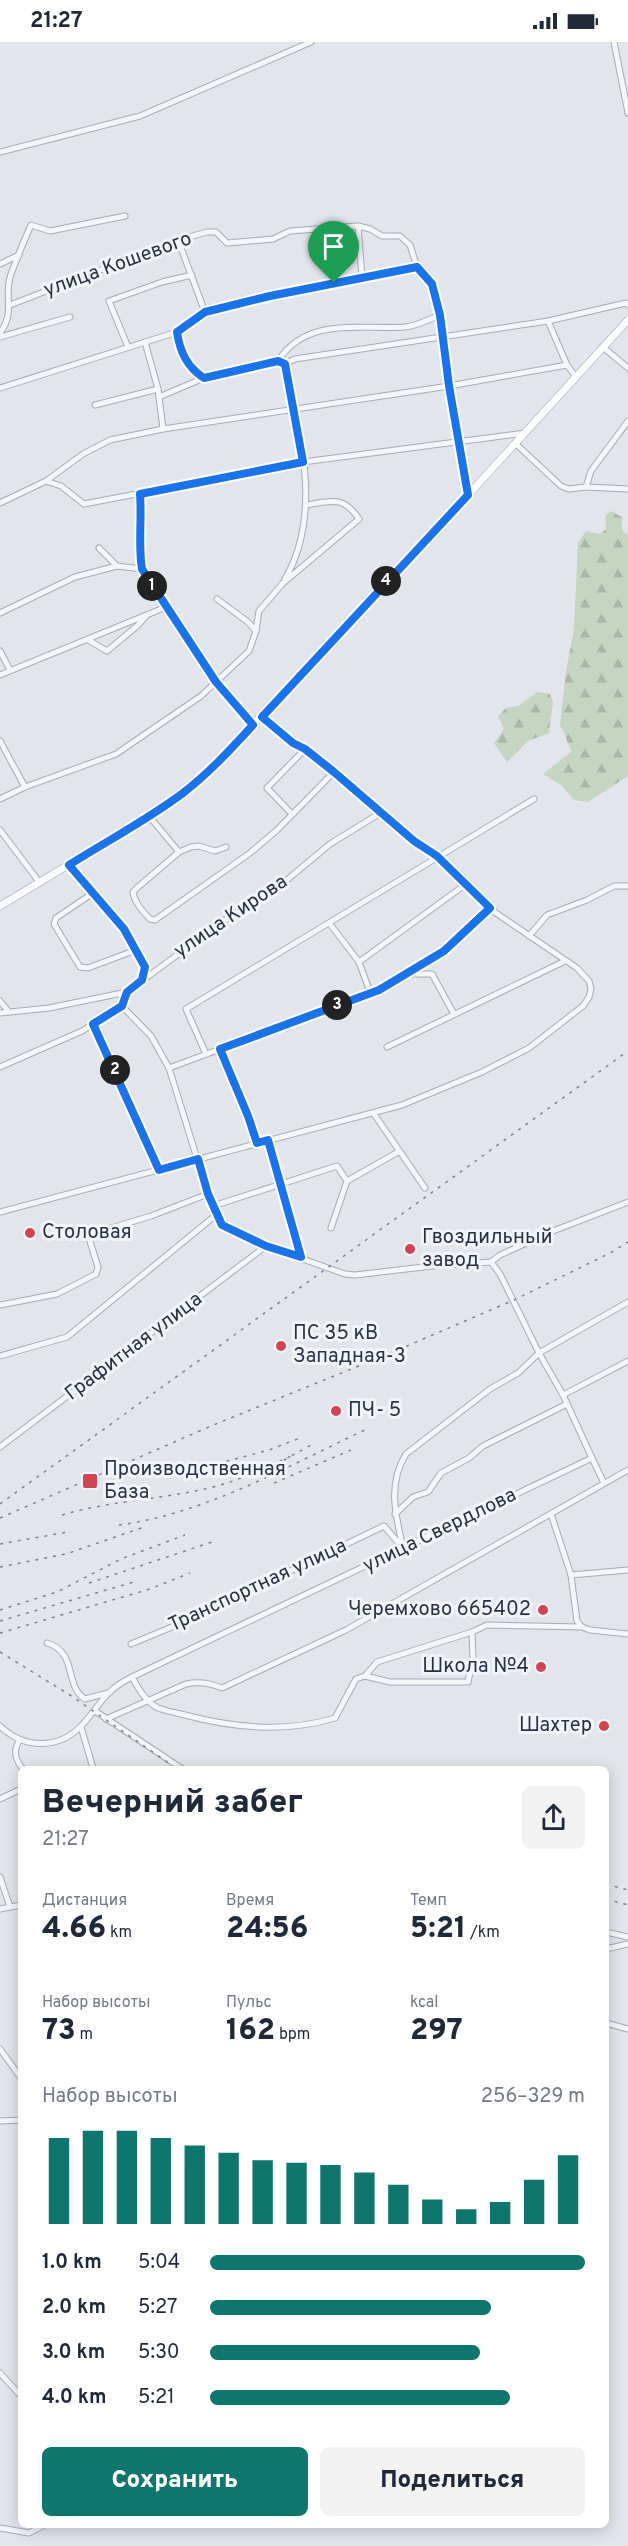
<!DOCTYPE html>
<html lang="ru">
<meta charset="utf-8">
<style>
:root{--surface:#fff;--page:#f2f2f3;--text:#1f2937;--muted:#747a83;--accent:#0f766e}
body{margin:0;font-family:Overpass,sans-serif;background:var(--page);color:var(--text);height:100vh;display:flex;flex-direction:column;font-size:22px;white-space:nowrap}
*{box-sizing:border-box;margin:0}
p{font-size:20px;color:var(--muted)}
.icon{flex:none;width:33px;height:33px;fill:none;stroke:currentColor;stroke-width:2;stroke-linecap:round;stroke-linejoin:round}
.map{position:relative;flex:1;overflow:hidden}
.details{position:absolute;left:18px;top:1724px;width:591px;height:762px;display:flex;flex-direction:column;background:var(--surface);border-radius:9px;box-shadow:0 3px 15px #0003}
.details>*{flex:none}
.pin{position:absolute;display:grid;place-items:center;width:51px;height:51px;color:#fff;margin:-62px -26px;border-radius:50% 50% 50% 0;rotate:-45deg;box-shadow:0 0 6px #0007}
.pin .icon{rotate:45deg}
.km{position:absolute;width:30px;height:30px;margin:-15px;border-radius:50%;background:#222;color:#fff;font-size:16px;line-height:30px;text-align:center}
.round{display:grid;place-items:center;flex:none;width:63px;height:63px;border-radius:9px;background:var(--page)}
.summary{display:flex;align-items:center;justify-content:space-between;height:102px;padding:0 24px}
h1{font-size:33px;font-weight:800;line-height:45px}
.stats{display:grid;grid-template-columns:repeat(3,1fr);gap:9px;height:102px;padding:6px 24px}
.stats div{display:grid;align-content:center}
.stats b{font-size:30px;font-weight:800}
.stats small{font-size:16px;font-weight:400}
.stats p{font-size:16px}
.chart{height:168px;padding:12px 24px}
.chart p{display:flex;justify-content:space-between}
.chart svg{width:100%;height:108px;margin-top:6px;stroke:var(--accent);stroke-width:6}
.button{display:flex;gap:12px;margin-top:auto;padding:12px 24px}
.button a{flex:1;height:69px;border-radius:9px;background:var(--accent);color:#fff;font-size:24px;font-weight:800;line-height:69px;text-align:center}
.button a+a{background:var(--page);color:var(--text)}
ul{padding:0 24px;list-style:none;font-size:20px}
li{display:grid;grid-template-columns:96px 72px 1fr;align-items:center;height:45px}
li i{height:15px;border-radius:8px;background:var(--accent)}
.status{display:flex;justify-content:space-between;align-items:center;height:42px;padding:0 30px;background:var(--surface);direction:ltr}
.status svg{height:16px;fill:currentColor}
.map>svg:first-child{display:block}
.forest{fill:url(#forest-firs)}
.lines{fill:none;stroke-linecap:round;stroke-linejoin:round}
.minor-casing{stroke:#a7abb5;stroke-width:7}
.major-casing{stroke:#a0a8b7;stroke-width:8}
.minor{stroke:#f5f6f9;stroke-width:5}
.major{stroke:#fff;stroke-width:7}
.rail{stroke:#7a8395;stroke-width:1.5;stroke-dasharray:3 6;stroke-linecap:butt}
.route-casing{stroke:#fff;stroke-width:12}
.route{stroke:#1a73e8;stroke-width:8}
.poi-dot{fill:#d34453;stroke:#f1f4f8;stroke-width:2}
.labels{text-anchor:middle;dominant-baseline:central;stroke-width:6;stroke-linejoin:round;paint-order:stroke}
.street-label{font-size:20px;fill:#293143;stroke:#f1f4f8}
.poi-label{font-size:20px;fill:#293143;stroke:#f1f4f8;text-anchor:start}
</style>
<div class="status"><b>21:27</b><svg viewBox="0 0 49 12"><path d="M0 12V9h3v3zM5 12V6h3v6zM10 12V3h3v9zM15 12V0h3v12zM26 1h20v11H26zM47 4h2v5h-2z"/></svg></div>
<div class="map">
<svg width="628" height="2504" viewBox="0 0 628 2504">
<defs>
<pattern id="forest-firs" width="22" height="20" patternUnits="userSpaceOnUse" patternTransform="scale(1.5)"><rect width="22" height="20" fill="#c6d5c2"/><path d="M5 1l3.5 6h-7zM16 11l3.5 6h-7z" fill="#aab7a8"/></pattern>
</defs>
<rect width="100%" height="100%" fill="#e2e5eb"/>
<g class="forest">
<path d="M611,469L622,475V488L628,493V734L588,760L574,758L561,743L543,732L572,709C566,701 567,693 560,684L566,629L574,587L578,501L586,489L600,492L606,487L605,474Z"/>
<polygon points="537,650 550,652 553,660 549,691 528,699 507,720 494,701 504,687 498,674 506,666 518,664"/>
</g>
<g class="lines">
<defs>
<g id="minor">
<polyline points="614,0 628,71"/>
<polyline points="0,110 140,74 311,0"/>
<polyline points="358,184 362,235"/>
<polyline points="178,198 205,270"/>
<polyline points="0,222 19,213"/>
<polyline points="10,263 178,198 207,190 216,190 227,201 273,197 290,189 358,184 370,187 382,194 400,194 410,203 417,225"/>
<polyline points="548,279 567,323 576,335"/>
<path d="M177,290C180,310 187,325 204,336"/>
<path d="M0,291C16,270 3,254 11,232C17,216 24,199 31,183L50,189L125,174"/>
<polyline points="0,295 70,275"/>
<polyline points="145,300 158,347 163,387"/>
<polyline points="128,305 109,259 162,240 192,233"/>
<polyline points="603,305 628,326"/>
<path d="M278,319C307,274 359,288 405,285C417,284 430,277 440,273"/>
<polyline points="285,322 295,317 548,279 626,261 628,263"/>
<polyline points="0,346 177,290 205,270 270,254 417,225 432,241 440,273 449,344 468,453"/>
<polyline points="159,355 204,336 278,319"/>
<polyline points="95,363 158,347"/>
<polyline points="515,401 561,444 569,447 586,445 628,447"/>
<polyline points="46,439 61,444 84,462 303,420 525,391"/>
<polyline points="586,445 591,429 628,379"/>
<polyline points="140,452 142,486 139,514 142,527 216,640 253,683"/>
<polyline points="0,461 46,439 83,412 110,398 163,387 449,344 567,323"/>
<polyline points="99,506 117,524"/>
<path d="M285,537C323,472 300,391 285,322"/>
<polyline points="217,557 248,580 256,589"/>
<polyline points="0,571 75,535 117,524 142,527"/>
<polyline points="88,598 107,609 137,584 147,573"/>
<polyline points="0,609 10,628"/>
<polyline points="0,633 166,565"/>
<polyline points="0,699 25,745"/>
<path d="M0,757L25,745L116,712L201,654L249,609L256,589L259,569L283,541L359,477C343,453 332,459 306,463"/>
<polyline points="292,772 267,746 305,707"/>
<polyline points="149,774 179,810"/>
<polyline points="0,788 40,841"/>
<path d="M226,805L215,809L199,804L191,805L179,810L138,845L133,850C134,860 143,870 150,877L155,878L250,811L277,788L334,730"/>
<path d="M69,823C86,843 154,911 143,936"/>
<polyline points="93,851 56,876 54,882 80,925 88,926 136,908"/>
<polyline points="330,882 359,920 370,950"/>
<polyline points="529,894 547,873 587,858 614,844 628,844"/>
<polyline points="359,920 466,842"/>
<polyline points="410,932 432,932 454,972"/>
<polyline points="0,959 9,970"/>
<polyline points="122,964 151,994 169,1026 208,1152 222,1183 266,1204 345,1232 355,1233 432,1224 491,1220 500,1213 553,1189 628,1160"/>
<polyline points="0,971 49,966 127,950 219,882 288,837 330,802 382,770"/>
<polyline points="93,982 159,1128"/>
<polyline points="387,1005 565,919"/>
<polyline points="220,1007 248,1074 257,1101"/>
<polyline points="206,1012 186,967 534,757"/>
<polyline points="0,1025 82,989 122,964"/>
<polyline points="169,1026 379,948 444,909 490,866"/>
<polyline points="374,1072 425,1146"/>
<polyline points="268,1098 301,1215"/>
<polyline points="213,1164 337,1124 347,1139"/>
<polyline points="0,1170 402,1063 482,1030 529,1006 583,964 589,955 591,947 589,939 577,926 496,871 437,814 414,799 334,730 305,707 293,701 262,675"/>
<polyline points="331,1186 347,1139 398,1110"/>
<polyline points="0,1263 57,1252 96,1232 98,1225 88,1193 151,1174 208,1152"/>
<polyline points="0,1314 67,1295 216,1173"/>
<polyline points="563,1353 628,1319"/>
<polyline points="0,1405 266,1204"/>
<polyline points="592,1416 604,1441"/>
<polyline points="395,1472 413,1455 428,1450 441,1431 469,1416 483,1404 567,1362"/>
<polyline points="551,1472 571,1533 577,1579 582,1585 590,1588 628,1592"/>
<path d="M403,1506C396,1475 387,1442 406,1412L490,1347L518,1331L539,1311L628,1260"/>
<polyline points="571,1533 628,1528"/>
<path d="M47,1601C78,1610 64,1644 85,1657L108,1651"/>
<polyline points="131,1602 179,1582 384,1484 402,1505"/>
<polyline points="365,1634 390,1640 468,1640 473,1616 472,1590"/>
<path d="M132,1635C138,1646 146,1660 158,1666C166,1669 177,1671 185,1673C234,1686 286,1691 335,1676L356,1637L365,1634L377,1620L472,1590L487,1583L582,1585"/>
<polyline points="95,1669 181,1726"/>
<path d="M106,1677L186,1642C199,1639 210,1641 222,1646L346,1588L628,1428"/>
<path d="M0,1684C24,1707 59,1708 82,1683C92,1673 99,1660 109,1651C115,1644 124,1639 132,1635L592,1416L563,1353L539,1311L500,1232L491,1220"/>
<polyline points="81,1685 93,1726"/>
<path d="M19,1699C13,1709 15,1717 22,1726"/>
<polyline points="0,1757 21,1747"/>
<polyline points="0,1835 10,1865"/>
<polyline points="0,1867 21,1863"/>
<polyline points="606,1890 628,1895"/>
<polyline points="606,1907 628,1902"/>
<polyline points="606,1981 628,1987"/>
<polyline points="0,2007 21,2036"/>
<polyline points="0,2079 21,2078"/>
<polyline points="0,2331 21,2354"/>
<polyline points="0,2486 29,2491 46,2482"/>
</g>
<polyline id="major" points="0,864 156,770 215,723 468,453 628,278"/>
</defs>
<use href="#minor" class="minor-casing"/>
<use href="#major" class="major-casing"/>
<use href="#minor" class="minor"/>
<use href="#major" class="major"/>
<g class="rail">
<polyline points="284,1418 313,1402"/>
<polyline points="174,1433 269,1408 300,1396"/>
<polyline points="274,1441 351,1408"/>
<polyline points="0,1462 628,1009"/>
<path d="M62,1473C106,1460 150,1458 195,1449C229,1443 260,1429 291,1414"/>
<polyline points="0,1476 211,1384 393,1310 514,1258 610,1211 628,1200"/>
<path d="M119,1483C208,1471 287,1424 367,1387"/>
<polyline points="0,1502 68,1490"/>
<polyline points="0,1525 66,1512 147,1484"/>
<polyline points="89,1541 215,1499"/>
<polyline points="0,1568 57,1550 121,1517 185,1493"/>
<polyline points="0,1579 137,1539"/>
<polyline points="0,1591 150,1547 190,1531"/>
<polyline points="0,1610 70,1653 176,1726"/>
<polyline points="606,1842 628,1848"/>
<polyline points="606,1857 628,1863"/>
</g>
</g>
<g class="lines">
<defs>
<path id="route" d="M417,225L432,242L440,273L449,344L468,453L262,675L293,701L305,707L334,730L414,799L437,814L490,866L444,909L379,948L220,1007L248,1074L257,1101L268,1098L301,1215L266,1204L222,1183L208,1152L198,1117L159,1128L93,982L122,964L127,950L142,938L145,925L124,887L69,823C107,799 147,778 183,751C209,731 231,707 253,683L216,640L142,527C138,505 142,476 140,452L303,420L285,322L278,319L204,336C187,325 180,310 177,290L205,270L270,254Z"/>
</defs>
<use href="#route" class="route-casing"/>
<use href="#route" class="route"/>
</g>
<g class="poi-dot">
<circle cx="30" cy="1191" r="6"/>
<circle cx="410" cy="1207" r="6"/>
<circle cx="281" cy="1304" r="6"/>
<circle cx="336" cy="1369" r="6"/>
<rect x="82" y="1431" width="16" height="16" rx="3"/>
<circle cx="543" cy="1568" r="6"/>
<circle cx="541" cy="1625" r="6"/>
<circle cx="604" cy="1684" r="6"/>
</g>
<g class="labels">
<g class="street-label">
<text transform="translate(118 223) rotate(-20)">улица Кошевого</text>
<text transform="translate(231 875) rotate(-34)">улица Кирова</text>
<text transform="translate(134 1305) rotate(-37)">Графитная улица</text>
<text transform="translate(440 1489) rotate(-26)">улица Свердлова</text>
<text transform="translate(258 1544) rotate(-25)">Транспортная улица</text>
</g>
<g class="poi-label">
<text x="42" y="1191">Столовая</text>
<text x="422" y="1196">Гвоздильный<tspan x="422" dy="23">завод</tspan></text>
<text x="293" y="1292">ПС 35 кВ<tspan x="293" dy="23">Западная-3</tspan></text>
<text x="348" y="1369">ПЧ- 5</text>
<text x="104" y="1428">Производственная<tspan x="104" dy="23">База</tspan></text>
<text x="531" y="1568" text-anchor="end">Черемхово 665402</text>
<text x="529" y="1625" text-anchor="end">Школа №4</text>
<text x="592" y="1684" text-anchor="end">Шахтер</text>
</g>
</g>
</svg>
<div class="pin" style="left:334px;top:241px;background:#1e9e55"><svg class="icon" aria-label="arrive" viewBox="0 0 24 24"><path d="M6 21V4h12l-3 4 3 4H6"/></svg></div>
<b class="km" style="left:152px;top:544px">1</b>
<b class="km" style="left:115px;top:1028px">2</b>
<b class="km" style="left:337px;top:963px">3</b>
<b class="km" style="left:386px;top:539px">4</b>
<section class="details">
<div class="summary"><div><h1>Вечерний забег</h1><p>21:27</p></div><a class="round"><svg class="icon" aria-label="share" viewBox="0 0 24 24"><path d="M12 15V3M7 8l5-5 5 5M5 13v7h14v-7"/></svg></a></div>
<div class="stats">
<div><p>Дистанция</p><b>4.66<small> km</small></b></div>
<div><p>Время</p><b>24:56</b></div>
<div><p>Темп</p><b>5:21<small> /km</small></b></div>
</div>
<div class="stats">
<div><p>Набор высоты</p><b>73<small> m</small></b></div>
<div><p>Пульс</p><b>162<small> bpm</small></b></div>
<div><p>kcal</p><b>297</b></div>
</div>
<div class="chart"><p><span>Набор высоты</span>256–329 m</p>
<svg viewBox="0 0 160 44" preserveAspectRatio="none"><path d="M5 44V9M15 44V6M25 44V6M35 44V9M45 44V12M55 44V15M65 44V18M75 44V19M85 44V20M95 44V23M105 44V28M115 44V34M125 44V38M135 44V35M145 44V26M155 44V16"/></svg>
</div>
<ul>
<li><b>1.0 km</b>5:04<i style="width:100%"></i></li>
<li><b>2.0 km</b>5:27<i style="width:75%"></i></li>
<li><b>3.0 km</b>5:30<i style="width:72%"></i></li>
<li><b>4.0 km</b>5:21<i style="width:80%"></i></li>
</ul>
<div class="button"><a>Сохранить</a><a>Поделиться</a></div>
</section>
</div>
